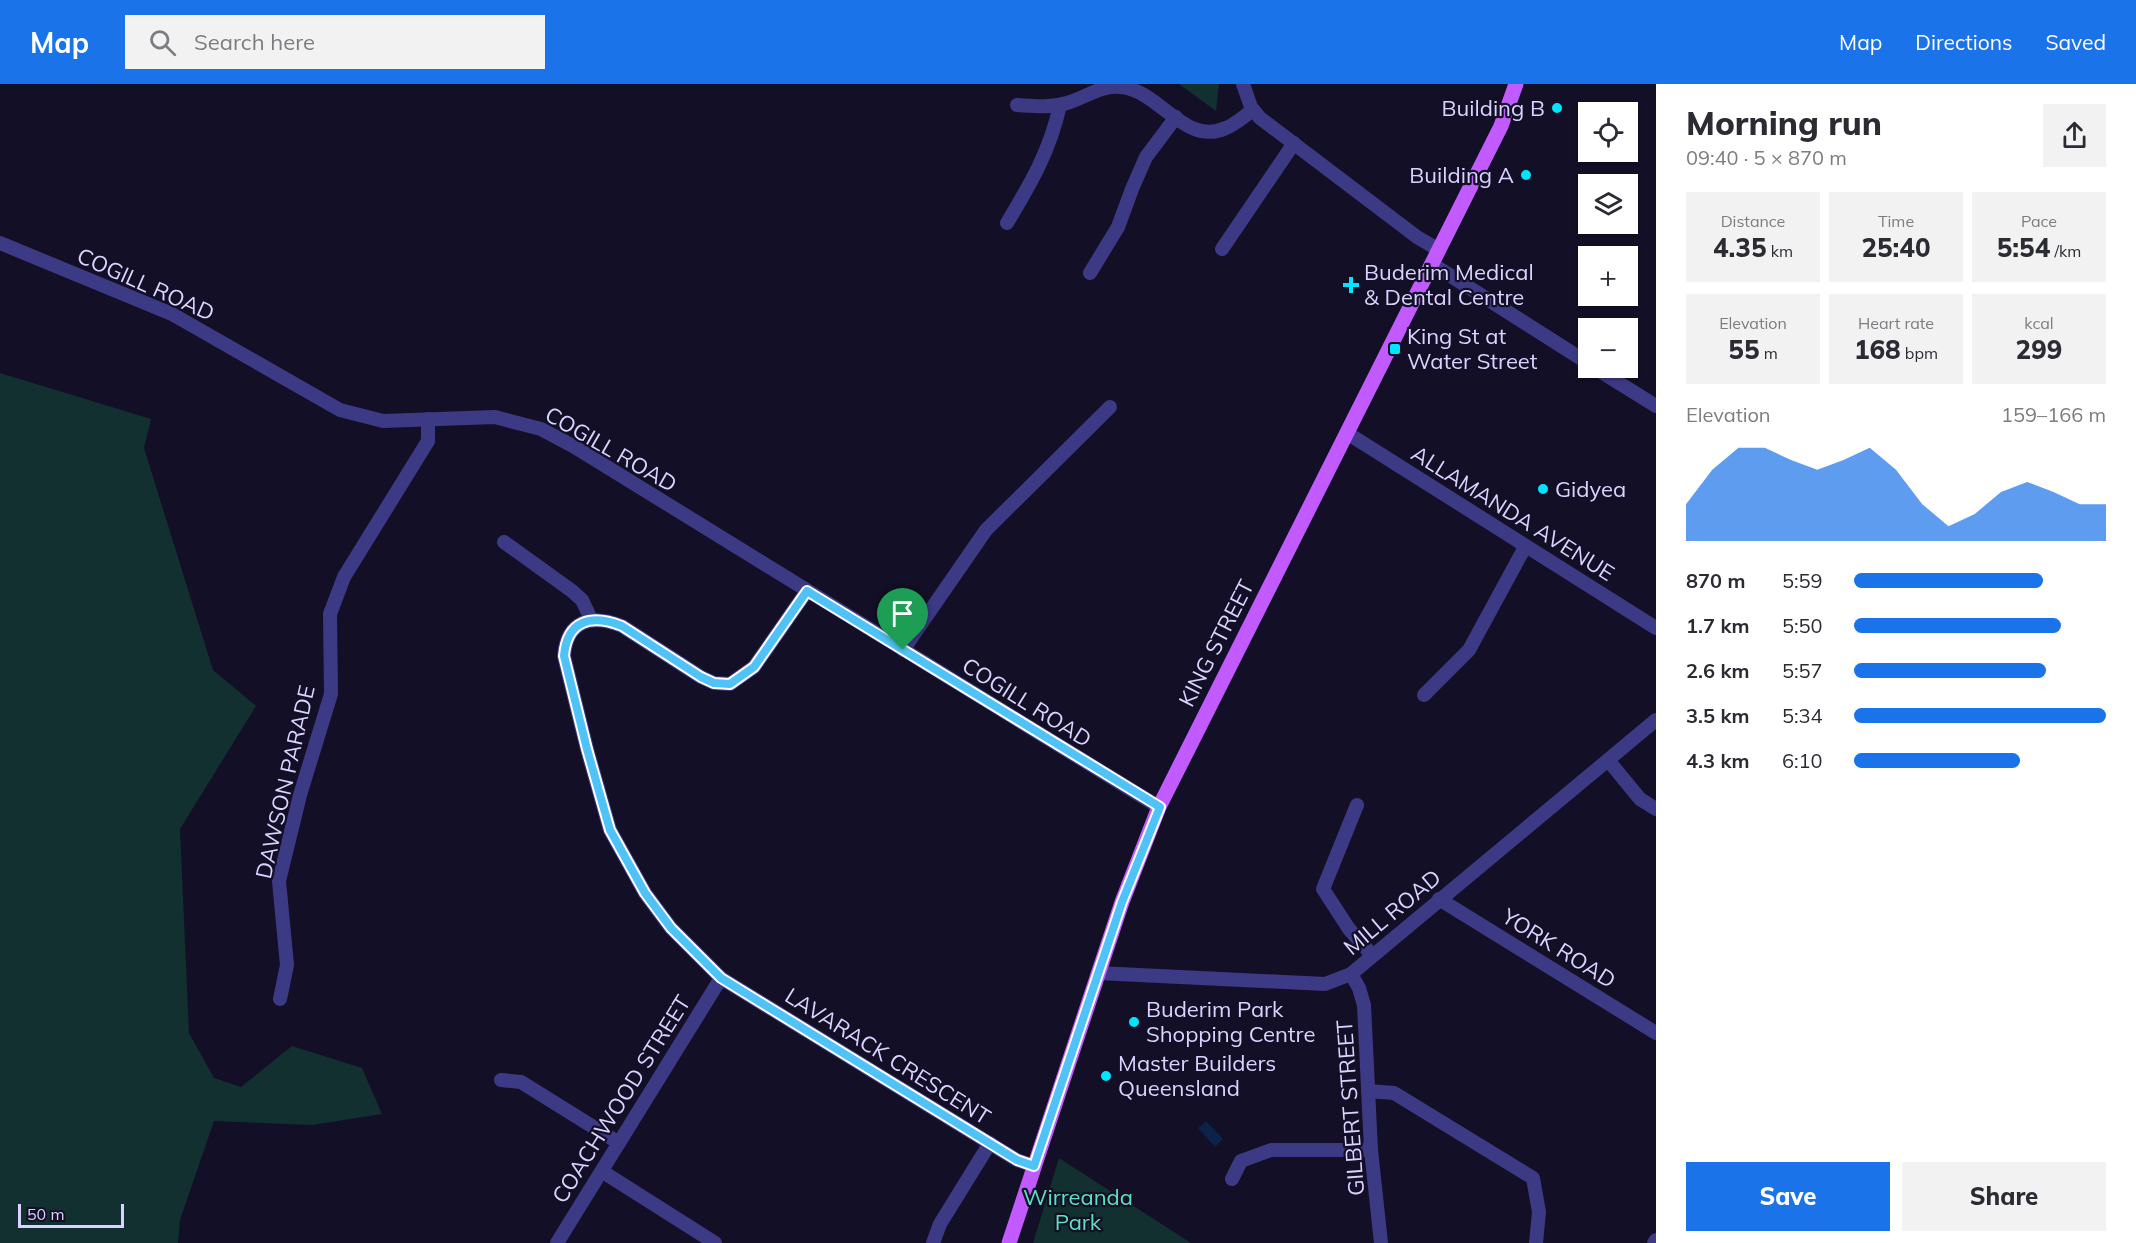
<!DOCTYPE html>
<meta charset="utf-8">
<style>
:root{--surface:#fff;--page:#f2f2f3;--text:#2b2b33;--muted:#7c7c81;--accent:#1a73e8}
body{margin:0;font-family:Mulish,sans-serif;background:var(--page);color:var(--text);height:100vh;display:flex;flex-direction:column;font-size:22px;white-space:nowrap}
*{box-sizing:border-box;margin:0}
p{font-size:20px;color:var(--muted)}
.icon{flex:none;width:33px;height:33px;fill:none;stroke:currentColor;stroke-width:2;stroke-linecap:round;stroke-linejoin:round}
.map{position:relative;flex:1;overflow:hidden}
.drawer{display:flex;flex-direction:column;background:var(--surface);width:480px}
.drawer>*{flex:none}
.tools{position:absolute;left:1578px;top:18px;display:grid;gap:12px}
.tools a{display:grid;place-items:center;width:60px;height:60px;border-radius:0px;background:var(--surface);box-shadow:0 2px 4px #0004;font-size:30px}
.scale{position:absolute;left:18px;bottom:15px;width:106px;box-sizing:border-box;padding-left:6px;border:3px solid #d9d4ff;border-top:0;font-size:16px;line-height:21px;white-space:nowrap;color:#d9d4ff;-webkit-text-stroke:4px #130f26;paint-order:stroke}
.pin{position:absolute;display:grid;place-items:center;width:51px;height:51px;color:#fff;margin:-62px -26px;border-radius:50% 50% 50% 0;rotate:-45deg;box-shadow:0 0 6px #0007}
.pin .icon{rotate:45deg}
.round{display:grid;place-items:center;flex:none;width:63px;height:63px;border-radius:0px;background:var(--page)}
.overview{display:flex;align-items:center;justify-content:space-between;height:102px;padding:0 30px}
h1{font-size:33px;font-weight:800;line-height:45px}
.metrics{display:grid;grid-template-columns:repeat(3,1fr);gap:9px;height:102px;padding:6px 30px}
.metrics div{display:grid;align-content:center;border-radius:0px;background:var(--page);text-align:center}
.metrics b{font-size:26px;font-weight:800}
.metrics small{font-size:16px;font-weight:400}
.metrics p{font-size:16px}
.chart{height:168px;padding:12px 30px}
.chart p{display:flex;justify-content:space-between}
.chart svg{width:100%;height:108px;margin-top:6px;fill:var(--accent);opacity:.7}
.button{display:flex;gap:12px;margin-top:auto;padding:12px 30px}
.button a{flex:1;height:69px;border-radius:0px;background:var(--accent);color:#fff;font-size:24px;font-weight:800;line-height:69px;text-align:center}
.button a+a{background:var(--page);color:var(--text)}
ul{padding:0 30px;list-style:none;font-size:20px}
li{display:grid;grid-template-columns:96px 72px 1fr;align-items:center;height:45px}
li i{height:15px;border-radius:8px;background:var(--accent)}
header{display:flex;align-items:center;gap:36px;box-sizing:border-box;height:84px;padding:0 30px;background:var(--accent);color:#fff}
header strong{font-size:28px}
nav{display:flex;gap:33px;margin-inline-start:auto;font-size:21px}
.search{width:420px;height:54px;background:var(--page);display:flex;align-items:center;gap:15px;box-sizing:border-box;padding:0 21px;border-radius:0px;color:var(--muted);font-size:22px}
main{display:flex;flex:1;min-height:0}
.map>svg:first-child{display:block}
.green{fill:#12302f}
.water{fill:#0c2248}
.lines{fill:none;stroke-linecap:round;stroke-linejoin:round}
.minor{stroke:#3d3a85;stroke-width:14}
.major{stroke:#c25bff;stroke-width:15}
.route-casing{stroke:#fff;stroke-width:12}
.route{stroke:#4fc3f7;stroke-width:8}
.poi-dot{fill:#00e5ff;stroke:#130f26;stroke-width:2}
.labels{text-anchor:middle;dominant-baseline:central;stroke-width:4.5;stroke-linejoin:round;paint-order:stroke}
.poi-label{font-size:22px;fill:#d9d4ff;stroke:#130f26;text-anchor:start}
.street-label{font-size:22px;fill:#d9d4ff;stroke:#130f26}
.park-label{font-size:22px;fill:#5fe0c0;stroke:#130f26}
</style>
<header>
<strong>Map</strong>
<div class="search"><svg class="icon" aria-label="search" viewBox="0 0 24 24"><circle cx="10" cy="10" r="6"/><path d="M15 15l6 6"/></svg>Search here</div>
<nav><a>Map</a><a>Directions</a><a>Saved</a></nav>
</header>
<main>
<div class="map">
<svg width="1656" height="1159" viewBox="0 0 1656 1159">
<rect width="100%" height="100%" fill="#130f26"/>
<g class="green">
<polygon points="1179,0 1219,0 1216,27"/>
<polygon points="0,289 151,335 144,364 213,586 256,622 180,745 189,949 214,994 241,1003 292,962 362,984 382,1030 312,1041 214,1037 180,1136 178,1159 0,1159"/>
<polygon points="1059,1074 1191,1159 1033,1159"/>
</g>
<polygon class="water" points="1206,1037 1223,1055 1215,1063 1198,1044"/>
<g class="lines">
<g class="minor">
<polyline points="1243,0 1251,23 1260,34 1417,153 1439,166"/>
<path d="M1017,21C1034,22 1050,24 1067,19C1085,14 1100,1 1120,3C1159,5 1184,63 1226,44C1236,40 1244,32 1253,26"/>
<path d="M1007,139C1031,99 1050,67 1060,21"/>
<polyline points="0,159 172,230 340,326 383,337 495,333 541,345 573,362 1159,723"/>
<polyline points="1222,165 1294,59"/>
<polyline points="1432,180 1588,279"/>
<polyline points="1090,189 1118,143 1132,105 1146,73 1176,33"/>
<polyline points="1595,284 1656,322"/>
<polyline points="1347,349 1656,544"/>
<polyline points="504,458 572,507 582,516 591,535"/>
<path d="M807,507L754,583L730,600L714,599L701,593L622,542C591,530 567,536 564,572L587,665L610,746L645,809L671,844L721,894L1017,1076L1034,1082"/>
<polyline points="903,566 986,446 1110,323"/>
<polyline points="1424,611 1469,566 1525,463"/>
<polyline points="1608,676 1640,715 1656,725"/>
<polyline points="1357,721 1323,805 1349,845 1372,871"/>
<polyline points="1439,815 1656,949"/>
<polyline points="1098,889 1325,900 1351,890 1656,636"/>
<polyline points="1351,890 1359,904 1364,921 1371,1066 1381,1159"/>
<polyline points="280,915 287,881 279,797 300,711 331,610 330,530 344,493 428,357 428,335"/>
<polyline points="501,996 521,998 619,1059"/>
<polyline points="1368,1007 1394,1009 1533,1094 1539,1128 1536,1159"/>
<polyline points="603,1088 715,1159"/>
<polyline points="1232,1095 1241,1077 1271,1066 1371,1066"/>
<polyline points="557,1159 721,894"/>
<polyline points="933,1159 940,1140 990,1059"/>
<polyline points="1654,1159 1656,1156"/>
</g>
<polyline class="major" points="1009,1159 1122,818 1159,723 1501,42 1516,0"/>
</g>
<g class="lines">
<defs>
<path id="route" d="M807,507L1160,723L1122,818L1034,1082L1017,1076L721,894L671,844L645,809L610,746L587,665L564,572C567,536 591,530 622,542L701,593L714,599L730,600L754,583Z"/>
</defs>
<use href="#route" class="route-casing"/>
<use href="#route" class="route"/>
</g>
<g class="poi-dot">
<circle cx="1557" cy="24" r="6"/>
<circle cx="1526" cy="91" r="6"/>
<path d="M1348 192h6v6h6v6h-6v6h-6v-6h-6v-6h6z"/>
<rect x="1389" y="259" width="12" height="12" rx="3"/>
<circle cx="1543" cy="405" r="6"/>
<circle cx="1134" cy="938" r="6"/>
<circle cx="1106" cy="992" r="6"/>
</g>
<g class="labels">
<g class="poi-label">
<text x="1545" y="24" text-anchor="end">Building B</text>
<text x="1514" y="91" text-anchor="end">Building A</text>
<text x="1364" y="188">Buderim Medical<tspan x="1364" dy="25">&amp; Dental Centre</tspan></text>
<text x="1407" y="252">King St at<tspan x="1407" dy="25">Water Street</tspan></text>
<text x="1555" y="405">Gidyea</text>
<text x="1146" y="925">Buderim Park<tspan x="1146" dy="25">Shopping Centre</tspan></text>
<text x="1118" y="979">Master Builders<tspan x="1118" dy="25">Queensland</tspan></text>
</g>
<g class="street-label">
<text transform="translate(146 200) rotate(24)">COGILL ROAD</text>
<text transform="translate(611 365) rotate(30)">COGILL ROAD</text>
<text transform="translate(1513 429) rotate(32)">ALLAMANDA AVENUE</text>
<text transform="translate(1216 559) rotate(-63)">KING STREET</text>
<text transform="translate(1027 618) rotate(32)">COGILL ROAD</text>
<text transform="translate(285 698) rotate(-77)">DAWSON PARADE</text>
<text transform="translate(1392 828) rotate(-40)">MILL ROAD</text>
<text transform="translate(1559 864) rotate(32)">YORK ROAD</text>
<text transform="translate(888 972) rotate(32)">LAVARACK CRESCENT</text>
<text transform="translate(621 1015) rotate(-58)">COACHWOOD STREET</text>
<text transform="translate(1350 1024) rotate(-94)">GILBERT STREET</text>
</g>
<g class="park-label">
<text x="1078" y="1113">Wirreanda<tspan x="1078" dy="25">Park</tspan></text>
</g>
</g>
</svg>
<div class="tools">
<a><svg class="icon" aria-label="locate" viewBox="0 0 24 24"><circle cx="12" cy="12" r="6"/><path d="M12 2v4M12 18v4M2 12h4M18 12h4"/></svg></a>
<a><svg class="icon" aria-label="layers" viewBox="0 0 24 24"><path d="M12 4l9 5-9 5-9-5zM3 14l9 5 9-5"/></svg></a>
<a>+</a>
<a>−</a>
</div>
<div class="scale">50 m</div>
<div class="pin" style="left:903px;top:566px;background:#1e9e55"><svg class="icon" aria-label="arrive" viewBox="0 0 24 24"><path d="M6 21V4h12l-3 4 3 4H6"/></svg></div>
</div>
<section class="drawer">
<div class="overview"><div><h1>Morning run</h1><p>09:40 · 5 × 870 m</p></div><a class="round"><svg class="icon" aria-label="share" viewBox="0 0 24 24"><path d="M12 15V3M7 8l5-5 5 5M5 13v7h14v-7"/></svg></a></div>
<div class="metrics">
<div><p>Distance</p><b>4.35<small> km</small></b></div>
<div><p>Time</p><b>25:40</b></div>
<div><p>Pace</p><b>5:54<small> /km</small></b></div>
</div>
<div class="metrics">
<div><p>Elevation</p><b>55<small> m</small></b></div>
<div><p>Heart rate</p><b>168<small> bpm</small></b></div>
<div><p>kcal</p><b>299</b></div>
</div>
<div class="chart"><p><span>Elevation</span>159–166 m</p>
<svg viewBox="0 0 160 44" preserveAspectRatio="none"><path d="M0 44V29L10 15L20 6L30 6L40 11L50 15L60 11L70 6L80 15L90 29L100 38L110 33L120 24L130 20L140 24L150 29L160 29V44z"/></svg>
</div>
<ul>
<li><b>870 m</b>5:59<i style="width:75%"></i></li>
<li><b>1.7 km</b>5:50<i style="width:82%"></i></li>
<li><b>2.6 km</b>5:57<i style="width:76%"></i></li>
<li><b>3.5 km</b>5:34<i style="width:100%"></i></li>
<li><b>4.3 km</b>6:10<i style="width:66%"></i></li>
</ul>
<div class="button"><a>Save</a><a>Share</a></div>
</section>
</main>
